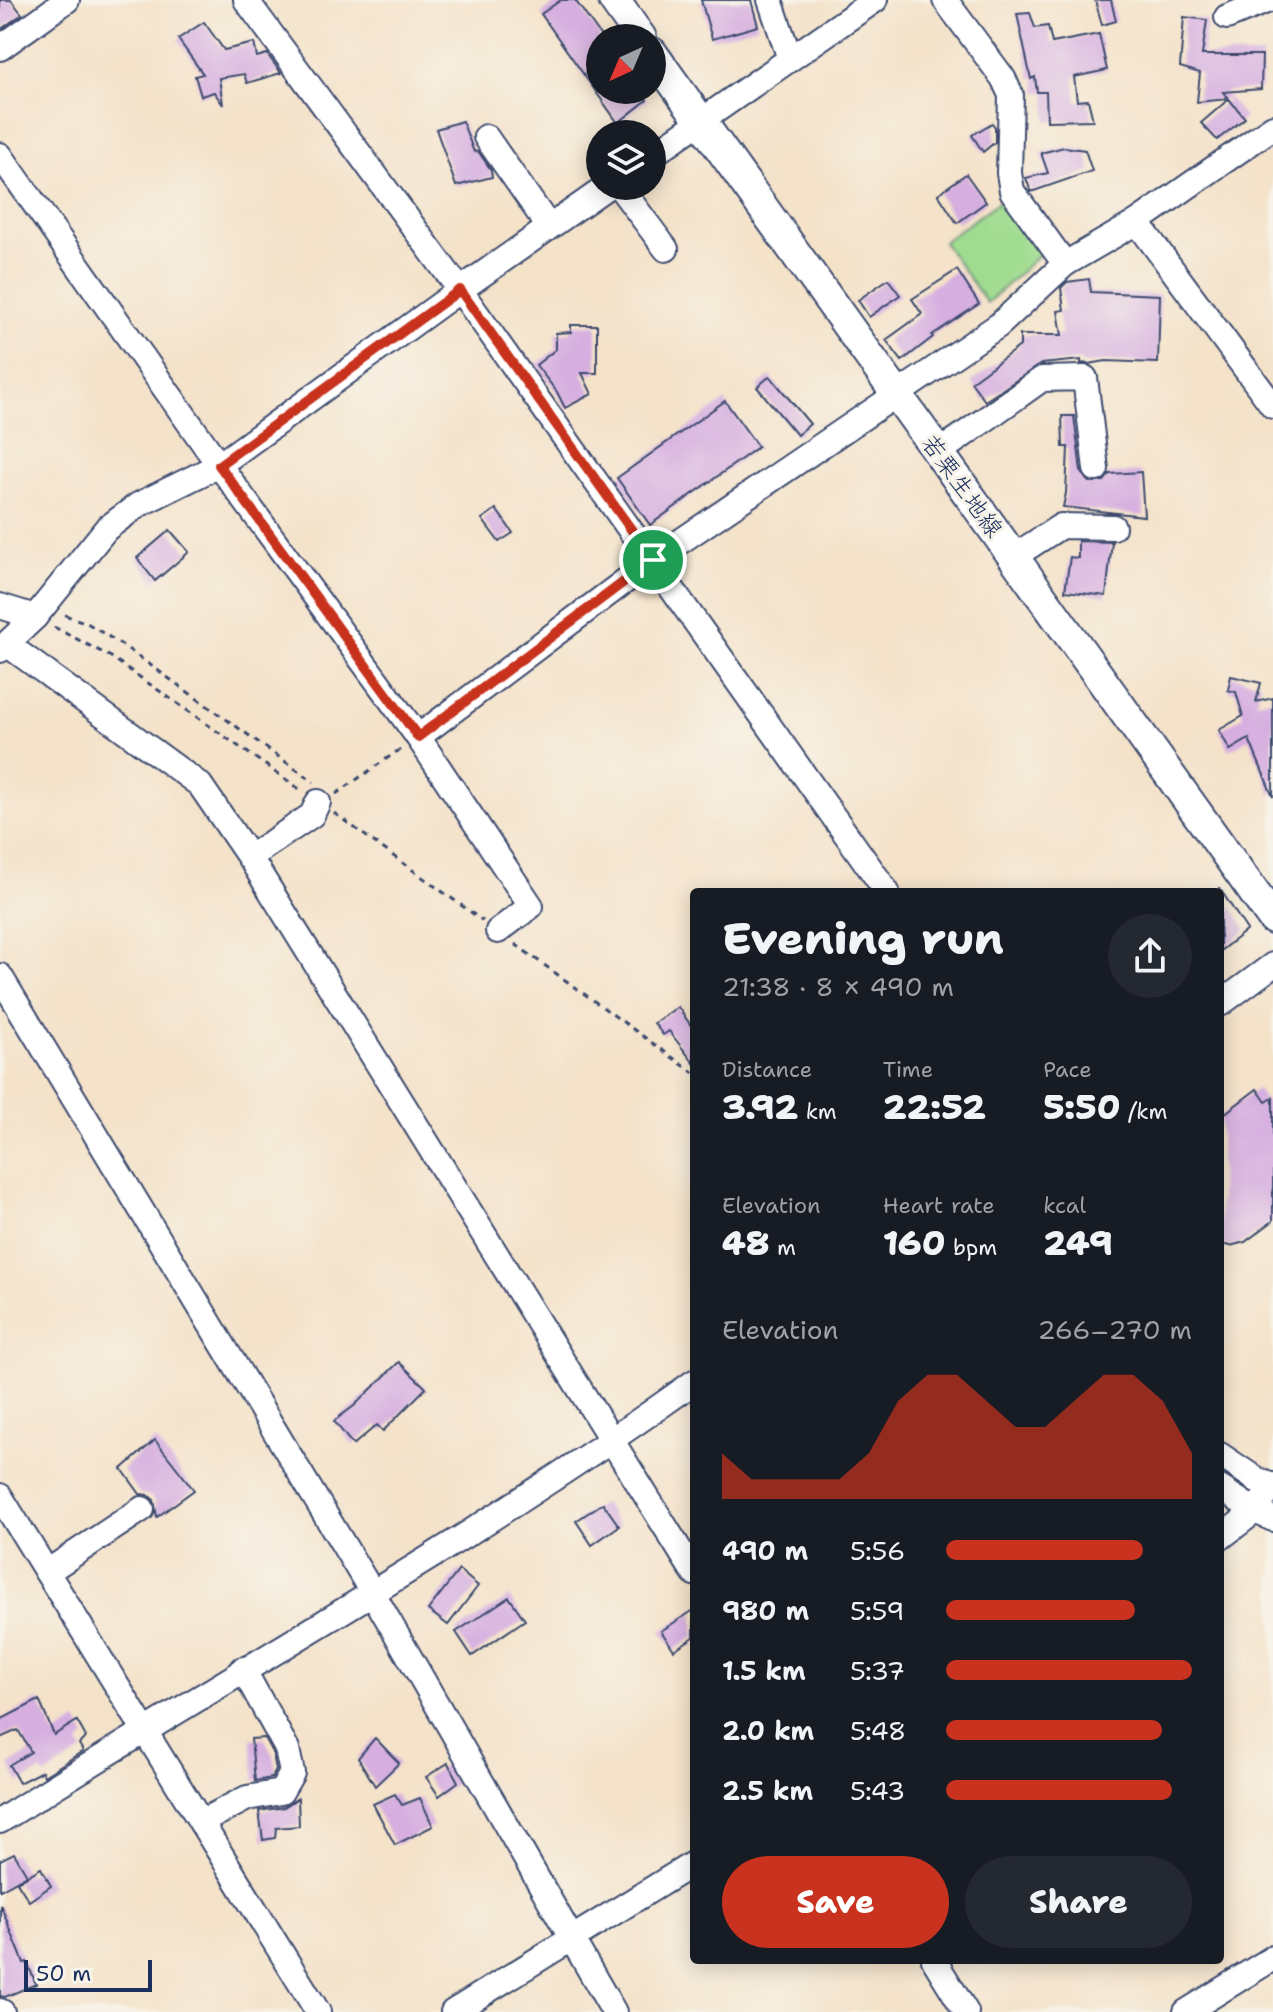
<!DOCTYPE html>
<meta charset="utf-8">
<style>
:root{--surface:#171b24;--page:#242831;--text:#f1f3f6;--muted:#9ea1a6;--accent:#c8321e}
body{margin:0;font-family:"Shantell Sans","Klee One",sans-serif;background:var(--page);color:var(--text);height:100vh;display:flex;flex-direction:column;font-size:30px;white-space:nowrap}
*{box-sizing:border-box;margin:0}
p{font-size:26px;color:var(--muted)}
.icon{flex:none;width:44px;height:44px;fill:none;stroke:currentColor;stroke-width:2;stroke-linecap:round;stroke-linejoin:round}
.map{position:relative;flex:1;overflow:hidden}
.sheet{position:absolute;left:690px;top:888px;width:534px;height:1076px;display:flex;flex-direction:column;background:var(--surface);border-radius:8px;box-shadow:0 4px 20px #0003}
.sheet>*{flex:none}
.needle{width:52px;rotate:224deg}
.buttons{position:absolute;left:586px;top:24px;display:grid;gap:16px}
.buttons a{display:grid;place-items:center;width:80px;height:80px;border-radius:50%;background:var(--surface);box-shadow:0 4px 20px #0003;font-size:40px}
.scale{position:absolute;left:24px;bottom:20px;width:128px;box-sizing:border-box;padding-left:8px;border:4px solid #1b2f5e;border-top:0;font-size:22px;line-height:28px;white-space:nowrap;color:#1b2f5e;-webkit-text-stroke:6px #f7f3e8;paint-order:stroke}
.pin{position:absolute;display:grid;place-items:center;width:68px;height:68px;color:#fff;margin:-34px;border:4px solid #fff;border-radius:50%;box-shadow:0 2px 8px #0007}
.round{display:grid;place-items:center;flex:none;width:84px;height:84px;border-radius:42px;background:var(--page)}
.headline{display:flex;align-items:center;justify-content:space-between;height:136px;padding:0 32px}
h1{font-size:44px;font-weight:800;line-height:60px}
.stats{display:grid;grid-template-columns:repeat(3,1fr);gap:12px;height:136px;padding:8px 32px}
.stats div{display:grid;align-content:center}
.stats b{font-size:34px;font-weight:800}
.stats small{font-size:22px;font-weight:400}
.stats p{font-size:22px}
.chart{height:224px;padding:16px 32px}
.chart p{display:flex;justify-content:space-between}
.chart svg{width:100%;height:144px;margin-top:8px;fill:var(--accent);opacity:.7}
.button{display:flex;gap:16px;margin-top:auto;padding:16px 32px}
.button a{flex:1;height:92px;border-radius:48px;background:var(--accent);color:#fff;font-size:32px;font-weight:800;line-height:92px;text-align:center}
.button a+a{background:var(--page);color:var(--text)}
ul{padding:0 32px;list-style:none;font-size:26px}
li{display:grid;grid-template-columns:128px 96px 1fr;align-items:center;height:60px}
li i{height:20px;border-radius:10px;background:var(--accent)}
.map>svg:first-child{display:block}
.green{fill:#a0dc90;stroke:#5e8677;stroke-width:2}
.building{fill:#d6afe0}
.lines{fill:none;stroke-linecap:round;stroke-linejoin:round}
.minor-casing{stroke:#3c4a6e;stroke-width:28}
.major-casing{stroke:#3c4a6e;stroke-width:34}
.path{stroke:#3c4a6e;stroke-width:3;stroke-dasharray:6 6;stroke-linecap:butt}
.minor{stroke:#fff;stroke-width:24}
.major{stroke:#fff;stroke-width:30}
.route-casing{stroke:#fff;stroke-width:16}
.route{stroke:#c8321e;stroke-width:10}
.labels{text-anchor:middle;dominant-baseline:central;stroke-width:6;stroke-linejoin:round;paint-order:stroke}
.street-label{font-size:24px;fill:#1b2f5e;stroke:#f7f3e8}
</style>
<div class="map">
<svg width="1273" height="2012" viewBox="0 0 1273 2012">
<rect width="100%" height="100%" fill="#f7f3e8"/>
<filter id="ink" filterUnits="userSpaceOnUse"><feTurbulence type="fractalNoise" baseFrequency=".0125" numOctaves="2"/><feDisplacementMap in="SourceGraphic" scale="16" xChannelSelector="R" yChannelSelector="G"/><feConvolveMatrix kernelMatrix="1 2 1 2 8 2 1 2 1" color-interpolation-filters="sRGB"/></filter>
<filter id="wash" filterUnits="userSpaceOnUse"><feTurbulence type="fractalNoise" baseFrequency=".006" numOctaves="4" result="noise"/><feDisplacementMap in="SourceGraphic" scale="32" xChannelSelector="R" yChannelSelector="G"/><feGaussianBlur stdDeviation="1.8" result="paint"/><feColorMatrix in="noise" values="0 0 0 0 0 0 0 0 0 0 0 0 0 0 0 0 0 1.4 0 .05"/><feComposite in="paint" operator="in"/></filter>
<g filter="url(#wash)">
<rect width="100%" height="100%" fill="#f4e2c9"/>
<polygon class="green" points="1004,198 1042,252 987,303 943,242"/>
<g id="blocks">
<g class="building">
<polygon points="0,0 11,0 22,14 0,30"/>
<polygon points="561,0 575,0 600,35 600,90 640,90 647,100 618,123 541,14"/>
<polygon points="701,0 751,0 758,26 712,39"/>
<polygon points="1095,0 1111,0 1116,21 1102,25"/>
<polygon points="1030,13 1035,28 1048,26 1052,43 1099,34 1107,70 1074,77 1077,101 1088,100 1093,120 1047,121 1046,92 1037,92 1035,77 1031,79 1017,14"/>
<polygon points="1184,17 1207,20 1202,55 1262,55 1261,89 1223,92 1229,99 1197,102 1200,73 1180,67"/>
<polygon points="204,22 224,50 254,43 257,57 267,54 281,73 247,83 244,74 219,78 223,105 214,92 201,96 195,76 203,74 178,39"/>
<polygon points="1229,99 1245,118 1217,140 1201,123"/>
<polygon points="462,121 474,152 478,151 491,170 492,177 456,186 436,129"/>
<polygon points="992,123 995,127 995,142 983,152 972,135"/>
<polygon points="1064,147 1085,150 1092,171 1031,192 1026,178 1048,173 1041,153"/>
<polygon points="966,174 986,202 957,223 938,194"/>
<polygon points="957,270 979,304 932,335 933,337 902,361 886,340 922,314 912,299"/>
<polygon points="888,279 900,295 869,317 858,300"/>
<polygon points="1089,279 1091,292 1160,295 1158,363 1106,361 1089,364 1081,363 1081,360 1041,364 985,401 971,382 1020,346 1020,335 1062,335 1058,311 1064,310 1061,288 1067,282"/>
<polygon points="571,325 597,325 597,373 582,373 592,394 565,408 557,392 536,365 556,349 556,333 571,332"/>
<polygon points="770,376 810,424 797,435 757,387"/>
<polygon points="725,401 758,447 650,525 617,478"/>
<polygon points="1062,416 1074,416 1081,471 1089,482 1104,481 1110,474 1141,472 1144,516 1063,507 1066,493 1068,447 1063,447"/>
<polygon points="496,509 513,533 499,542 482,519"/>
<polygon points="170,530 189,552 155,581 137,558"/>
<polygon points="1078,541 1112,542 1106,596 1065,591 1070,557 1078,558"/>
<polygon points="1231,676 1261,683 1256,702 1273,698 1273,797 1249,739 1230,750 1219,730 1243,716 1236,692 1228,690"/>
<polygon points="1220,889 1247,930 1220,951"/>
<polygon points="678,1007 694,1030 694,1063 669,1031 663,1035 654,1023"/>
<polygon points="1257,1089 1266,1102 1273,1098 1273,1221 1245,1242 1230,1246 1220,1244 1220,1117"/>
<polygon points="399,1362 426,1388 383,1431 377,1425 353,1445 334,1421 354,1406"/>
<polygon points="155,1440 194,1490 157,1517 154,1500 148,1495 140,1494 122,1469"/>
<polygon points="603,1503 619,1526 592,1545 576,1521"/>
<polygon points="459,1570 478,1586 448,1625 428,1610"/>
<polygon points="509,1597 525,1620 472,1656 456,1632"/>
<polygon points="694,1610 694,1637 674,1650 661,1631"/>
<polygon points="39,1700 54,1735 77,1721 86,1737 79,1744 83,1751 44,1776 42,1771 19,1783 9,1765 31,1752 18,1730 0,1738 0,1720"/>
<polygon points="264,1738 273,1754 276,1770 272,1778 255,1781 251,1739"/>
<polygon points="375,1738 399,1763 375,1786 358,1758"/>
<polygon points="448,1763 458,1782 439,1796 426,1777"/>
<polygon points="395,1794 402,1805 420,1798 433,1826 395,1845 373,1804"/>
<polygon points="298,1798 299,1826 276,1828 275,1838 263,1840 259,1811 284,1807"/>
<polygon points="14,1853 27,1875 0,1890 0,1860"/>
<polygon points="41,1868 51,1886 29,1901 17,1882"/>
<polygon points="0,1904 24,1963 27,1962 36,1984 5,1997 0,1996"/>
</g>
</g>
</g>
<g filter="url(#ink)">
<use href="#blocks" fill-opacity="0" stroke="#3c4a6e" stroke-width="2"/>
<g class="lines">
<defs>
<g id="minor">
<polyline points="246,0 460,290 608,186"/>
<polyline points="770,0 790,59"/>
<polyline points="945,0 1003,78 1011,95 1009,173 1012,191 1065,264"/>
<polyline points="1227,17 1269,0"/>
<polyline points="0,48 67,0"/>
<polyline points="486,137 549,227"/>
<polyline points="0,155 219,465 418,737 531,906 498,931"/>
<polyline points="652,155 875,0"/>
<polyline points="619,186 666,249"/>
<polyline points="1137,222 1273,406"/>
<polyline points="938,453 1042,379 1085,378 1096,469"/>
<polyline points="1013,557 1061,526 1113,527"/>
<polyline points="0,606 35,617"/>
<polyline points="8,645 200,785 252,861 694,1573"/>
<polyline points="0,650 35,617 106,529 138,505 219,465 460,290 887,892"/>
<polyline points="418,737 653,560 999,325 1065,264 1137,222 1273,127"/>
<polyline points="250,857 312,815 318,802"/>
<polyline points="0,976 372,1592 614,2012"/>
<polyline points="1220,1004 1273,965"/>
<polyline points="1220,1455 1257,1480 1272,1486"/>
<polyline points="1220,1488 1255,1511 1273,1519"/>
<polyline points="0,1496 318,2012"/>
<polyline points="1220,1538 1255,1511 1273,1485"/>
<polyline points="47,1572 142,1509"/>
<path d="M0,1821C231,1674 472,1542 694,1382"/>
<polyline points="201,1822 247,1798 281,1792 292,1773 287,1749 243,1669"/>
<polyline points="934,1960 966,2012"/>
<polyline points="0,2011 2,2012"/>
<polyline points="453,2012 694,1863"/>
<polyline points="1186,2012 1273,1958"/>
</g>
<g id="major">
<polyline points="614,0 641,38"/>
<polyline points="652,53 1273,919"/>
</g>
</defs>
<use href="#minor" class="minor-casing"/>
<use href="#major" class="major-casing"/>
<g class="path">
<polyline points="65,615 87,623 125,647 314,782"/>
<polyline points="54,627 111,657 301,790"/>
<polyline points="336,794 402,748"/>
<polyline points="334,813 483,921"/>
<polyline points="515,944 694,1073"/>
</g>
<use href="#minor" class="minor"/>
<use href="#major" class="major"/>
</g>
</g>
<g class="lines" filter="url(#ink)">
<defs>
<polygon id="route" points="460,290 653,560 418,737 219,465"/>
</defs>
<use href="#route" class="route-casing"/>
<use href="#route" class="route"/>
</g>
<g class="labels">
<g class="street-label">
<text transform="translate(962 486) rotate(54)">若栗生地線</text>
</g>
</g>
</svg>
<div class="buttons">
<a><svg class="needle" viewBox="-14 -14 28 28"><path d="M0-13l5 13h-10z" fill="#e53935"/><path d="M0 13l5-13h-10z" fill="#9ea1a6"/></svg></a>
<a><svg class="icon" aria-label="layers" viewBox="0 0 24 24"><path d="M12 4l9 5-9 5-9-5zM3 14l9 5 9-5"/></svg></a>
</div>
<div class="scale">50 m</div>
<div class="pin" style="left:653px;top:560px;background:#1e9e55"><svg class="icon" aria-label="arrive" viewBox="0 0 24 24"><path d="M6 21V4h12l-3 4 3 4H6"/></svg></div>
<section class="sheet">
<div class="headline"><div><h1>Evening run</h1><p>21:38 · 8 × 490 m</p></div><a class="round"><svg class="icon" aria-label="share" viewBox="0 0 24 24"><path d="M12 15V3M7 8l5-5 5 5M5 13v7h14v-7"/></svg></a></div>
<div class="stats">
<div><p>Distance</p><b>3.92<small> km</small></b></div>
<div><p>Time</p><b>22:52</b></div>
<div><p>Pace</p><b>5:50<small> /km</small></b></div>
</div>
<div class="stats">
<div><p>Elevation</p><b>48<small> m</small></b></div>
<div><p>Heart rate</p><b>160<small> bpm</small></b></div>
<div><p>kcal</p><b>249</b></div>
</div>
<div class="chart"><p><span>Elevation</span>266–270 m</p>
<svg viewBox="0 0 160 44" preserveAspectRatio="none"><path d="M0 44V30L10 38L20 38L30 38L40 38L50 30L60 14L70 6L80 6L90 14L100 22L110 22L120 14L130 6L140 6L150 14L160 30V44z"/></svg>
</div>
<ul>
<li><b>490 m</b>5:56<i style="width:80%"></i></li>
<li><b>980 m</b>5:59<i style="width:77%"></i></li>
<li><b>1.5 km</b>5:37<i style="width:100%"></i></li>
<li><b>2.0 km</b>5:48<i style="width:88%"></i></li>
<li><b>2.5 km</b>5:43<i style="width:92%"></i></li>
</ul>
<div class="button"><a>Save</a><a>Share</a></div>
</section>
</div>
